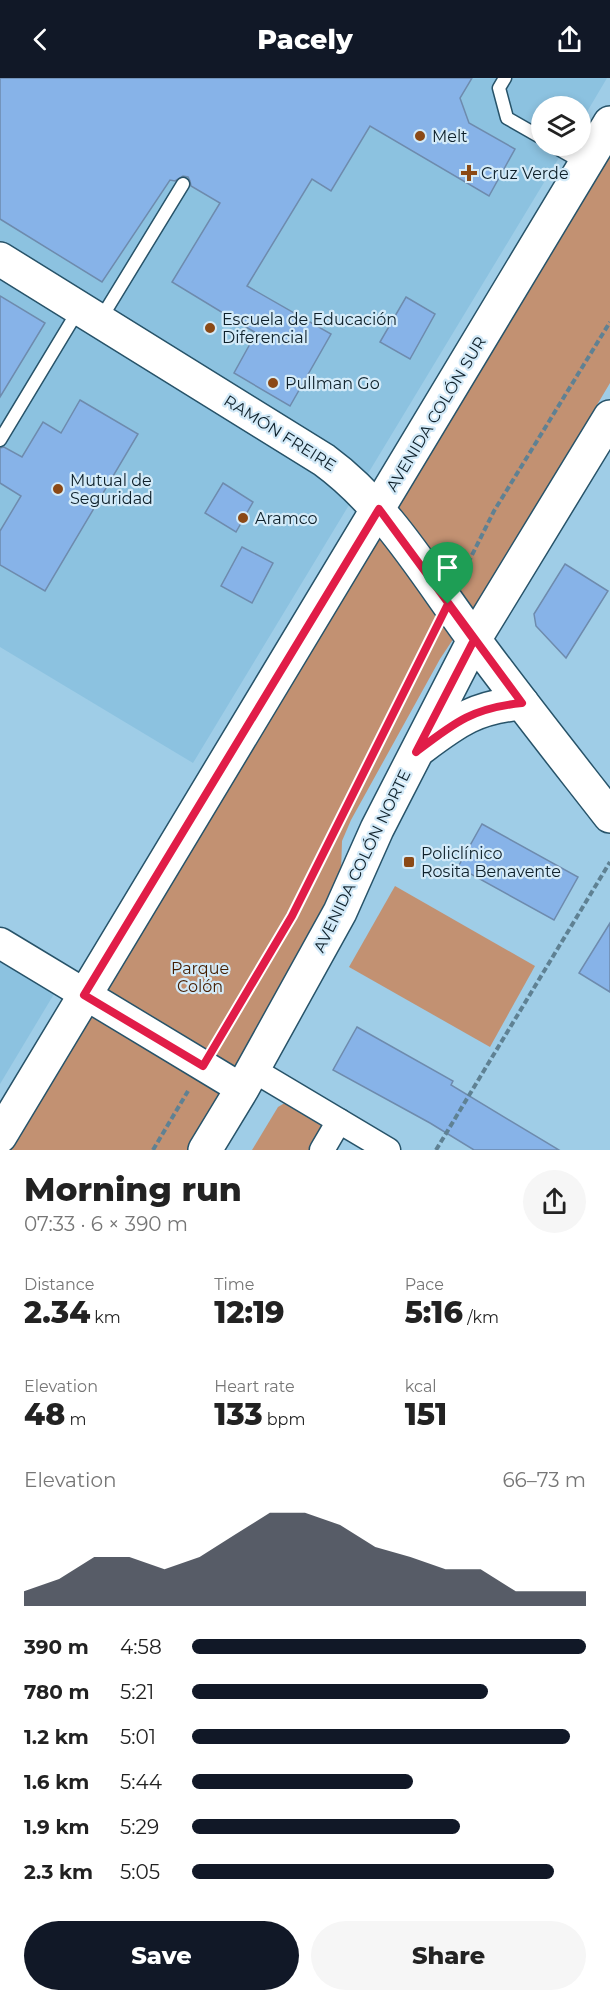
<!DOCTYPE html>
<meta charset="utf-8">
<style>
:root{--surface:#fff;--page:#f6f6f6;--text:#222;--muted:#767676;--accent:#111827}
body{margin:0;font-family:Montserrat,sans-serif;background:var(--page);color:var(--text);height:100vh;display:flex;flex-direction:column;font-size:22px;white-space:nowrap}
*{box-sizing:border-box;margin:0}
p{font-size:20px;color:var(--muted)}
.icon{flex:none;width:33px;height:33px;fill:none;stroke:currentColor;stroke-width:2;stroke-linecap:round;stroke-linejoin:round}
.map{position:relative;height:1072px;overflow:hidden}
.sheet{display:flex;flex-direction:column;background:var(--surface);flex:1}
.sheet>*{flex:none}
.buttons{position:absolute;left:531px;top:18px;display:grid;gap:12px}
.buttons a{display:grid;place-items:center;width:60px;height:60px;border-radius:50%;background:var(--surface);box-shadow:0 3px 9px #0003;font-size:30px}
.pin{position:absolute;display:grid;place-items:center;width:51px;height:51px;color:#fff;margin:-62px -26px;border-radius:50% 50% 50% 0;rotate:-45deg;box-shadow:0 0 6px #0007}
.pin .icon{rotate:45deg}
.round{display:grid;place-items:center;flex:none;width:63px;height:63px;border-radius:32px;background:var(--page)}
.headline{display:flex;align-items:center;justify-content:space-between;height:102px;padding:0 24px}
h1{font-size:33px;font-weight:800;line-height:45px}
.metrics{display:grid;grid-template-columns:repeat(3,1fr);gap:9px;height:102px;padding:6px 24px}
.metrics div{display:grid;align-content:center}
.metrics b{font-size:30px;font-weight:800}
.metrics small{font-size:16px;font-weight:400}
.metrics p{font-size:16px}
.chart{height:168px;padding:12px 24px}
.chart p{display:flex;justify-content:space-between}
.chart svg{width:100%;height:108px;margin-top:6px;fill:var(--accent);opacity:.7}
.button{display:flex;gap:12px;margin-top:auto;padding:12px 24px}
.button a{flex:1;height:69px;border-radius:36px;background:var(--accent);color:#fff;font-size:24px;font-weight:800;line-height:69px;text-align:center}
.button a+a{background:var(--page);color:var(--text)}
ul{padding:0 24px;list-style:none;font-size:20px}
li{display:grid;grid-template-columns:96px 72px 1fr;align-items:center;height:45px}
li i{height:15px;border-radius:8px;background:var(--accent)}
header{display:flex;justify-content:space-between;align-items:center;height:78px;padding:0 24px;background:var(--accent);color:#fff;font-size:27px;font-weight:800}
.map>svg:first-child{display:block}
.built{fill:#8cc2e0}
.green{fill:#c29172}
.building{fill:#87b3e8;stroke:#6e8bad;stroke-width:1.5}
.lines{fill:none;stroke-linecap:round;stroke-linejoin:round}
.service-casing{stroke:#275369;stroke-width:15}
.minor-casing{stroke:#275369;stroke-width:27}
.tertiary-casing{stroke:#275369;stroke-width:33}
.secondary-casing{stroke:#275369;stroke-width:36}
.primary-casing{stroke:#275369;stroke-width:36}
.path{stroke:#5f8193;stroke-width:4;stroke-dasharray:6 3;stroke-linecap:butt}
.service{stroke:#fff;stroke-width:12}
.minor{stroke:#fff;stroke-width:24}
.tertiary{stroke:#fff;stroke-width:30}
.secondary{stroke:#fff;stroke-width:33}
.primary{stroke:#fff;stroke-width:33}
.route-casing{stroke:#fff;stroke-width:12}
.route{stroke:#e11d48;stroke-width:8}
.poi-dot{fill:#8b4916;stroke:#d3eaf8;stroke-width:2}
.labels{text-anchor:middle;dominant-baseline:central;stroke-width:4.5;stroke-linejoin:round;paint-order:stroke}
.poi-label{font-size:16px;fill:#0e202a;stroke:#d3eaf8;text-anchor:start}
.street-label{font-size:16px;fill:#0e202a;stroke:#d3eaf8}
.park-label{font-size:16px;fill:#441d00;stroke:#d3eaf8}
</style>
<header><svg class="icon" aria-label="back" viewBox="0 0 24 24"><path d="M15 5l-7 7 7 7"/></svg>Pacely<svg class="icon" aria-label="share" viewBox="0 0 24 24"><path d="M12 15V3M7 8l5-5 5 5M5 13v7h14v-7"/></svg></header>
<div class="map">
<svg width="610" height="1072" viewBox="0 0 610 1072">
<rect width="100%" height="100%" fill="#9fcde7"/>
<g class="built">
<polygon points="0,0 607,0 581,44 580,28 542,28 542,68 566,68 193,685 0,569"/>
<polygon points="0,877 57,911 0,1006"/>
</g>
<g class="green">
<polygon points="610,69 610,305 499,492 440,581 351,742 342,763 341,795 337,814 207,1038 187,1072 10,1072 361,479"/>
<polygon points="395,808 535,888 490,969 349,889"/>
<polygon points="288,1023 319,1039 323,1049 317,1072 252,1072 278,1029"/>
</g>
<g class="building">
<polygon points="0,0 472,0 460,20 469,45 515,71 489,118 370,48 331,113 312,101 247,208 331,256 290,328 234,295 256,255 172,204 220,125 191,108 190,103 188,99 183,98 175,103 170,102 102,204 0,141"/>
<polygon points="0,218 45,245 0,319"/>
<polygon points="406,219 435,236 410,281 380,264"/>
<polygon points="80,322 138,356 45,513 0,487 0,453 21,418 0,405 0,370 4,369 22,379 43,344 61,355"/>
<polygon points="223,405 253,424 236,454 205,435"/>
<polygon points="242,469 273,485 252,525 221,508"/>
<polygon points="565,486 608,513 566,580 536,548 534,536"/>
<polygon points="482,746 578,799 554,842 458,789"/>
<polygon points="610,845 610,914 579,895"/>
<polygon points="357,949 453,1003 451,1007 559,1072 474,1072 430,1045 333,992"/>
</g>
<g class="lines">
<defs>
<g id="service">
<polyline points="505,0 499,10 507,40 542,60"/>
<polyline points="553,68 583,85"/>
<polyline points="100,242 183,106"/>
<polyline points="0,362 79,231"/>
</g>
<g id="minor">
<polyline points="252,991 388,1072"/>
<polyline points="322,1072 339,1043"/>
</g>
<polyline id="tertiary" points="0,865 242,1011"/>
<path id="secondary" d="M0,181L324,382C387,428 427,498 473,560C517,620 564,679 610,738"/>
<g id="primary">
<path d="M422,669C458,642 476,629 522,625"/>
<polyline points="0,1058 610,45"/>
<polyline points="205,1072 242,1011 340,834 377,751 474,562 610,339"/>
</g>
</defs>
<use href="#service" class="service-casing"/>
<use href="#minor" class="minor-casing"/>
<use href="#tertiary" class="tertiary-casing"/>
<use href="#secondary" class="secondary-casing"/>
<use href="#primary" class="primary-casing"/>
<g class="path">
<polyline points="464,493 494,433 610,244"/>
<polyline points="218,963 292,838 433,556"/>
<polyline points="153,1072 188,1013"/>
<polyline points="436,1072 610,784"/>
</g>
<use href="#service" class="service"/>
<use href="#minor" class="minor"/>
<use href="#tertiary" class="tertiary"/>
<use href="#secondary" class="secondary"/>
<use href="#primary" class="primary"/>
</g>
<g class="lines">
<defs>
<path id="route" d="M448,526L292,838L203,988L84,917L379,431L522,625C472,630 454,645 416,674L474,562L448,526"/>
</defs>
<use href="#route" class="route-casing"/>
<use href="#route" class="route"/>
</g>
<g class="poi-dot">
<circle cx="420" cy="58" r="6"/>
<path d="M466 86h6v6h6v6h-6v6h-6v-6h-6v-6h6z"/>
<circle cx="210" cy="250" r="6"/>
<circle cx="273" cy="305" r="6"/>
<circle cx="58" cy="411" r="6"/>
<circle cx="243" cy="440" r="6"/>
<rect x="403" y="778" width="12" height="12" rx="3"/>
</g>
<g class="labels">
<g class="poi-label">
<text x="432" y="58">Melt</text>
<text x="481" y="95">Cruz Verde</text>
<text x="222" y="241">Escuela de Educación<tspan x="222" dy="18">Diferencial</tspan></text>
<text x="285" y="305">Pullman Go</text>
<text x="70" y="402">Mutual de<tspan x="70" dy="18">Seguridad</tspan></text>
<text x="255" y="440">Aramco</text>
<text x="421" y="775">Policlínico<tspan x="421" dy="18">Rosita Benavente</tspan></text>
</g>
<g class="street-label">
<text transform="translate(436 336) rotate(-59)">AVENIDA COLÓN SUR</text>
<text transform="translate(280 355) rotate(32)">RAMÓN FREIRE</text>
<text transform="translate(362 783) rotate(-64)">AVENIDA COLÓN NORTE</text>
</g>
<g class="park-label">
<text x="200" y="890">Parque<tspan x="200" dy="18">Colón</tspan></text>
</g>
</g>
</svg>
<div class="buttons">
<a><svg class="icon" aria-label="layers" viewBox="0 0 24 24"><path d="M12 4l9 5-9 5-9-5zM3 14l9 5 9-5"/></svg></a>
</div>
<div class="pin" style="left:448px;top:526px;background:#1e9e55"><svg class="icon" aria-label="arrive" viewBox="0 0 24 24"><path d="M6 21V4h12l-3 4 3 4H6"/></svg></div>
</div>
<section class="sheet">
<div class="headline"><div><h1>Morning run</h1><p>07:33 · 6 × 390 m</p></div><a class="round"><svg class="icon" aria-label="share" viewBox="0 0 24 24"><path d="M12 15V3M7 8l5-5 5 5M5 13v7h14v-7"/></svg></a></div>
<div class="metrics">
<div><p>Distance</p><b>2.34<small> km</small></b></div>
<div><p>Time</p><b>12:19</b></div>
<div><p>Pace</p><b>5:16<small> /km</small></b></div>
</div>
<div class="metrics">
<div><p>Elevation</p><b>48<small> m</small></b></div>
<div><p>Heart rate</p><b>133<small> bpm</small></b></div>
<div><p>kcal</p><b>151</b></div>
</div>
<div class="chart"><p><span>Elevation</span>66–73 m</p>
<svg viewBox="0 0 160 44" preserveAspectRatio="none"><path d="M0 44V38L10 33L20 24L30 24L40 29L50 24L60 15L70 6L80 6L90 11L100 20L110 24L120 29L130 29L140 38L150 38L160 38V44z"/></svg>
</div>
<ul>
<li><b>390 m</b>4:58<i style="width:100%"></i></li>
<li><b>780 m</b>5:21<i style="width:75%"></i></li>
<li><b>1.2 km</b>5:01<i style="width:96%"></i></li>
<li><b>1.6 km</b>5:44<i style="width:56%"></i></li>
<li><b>1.9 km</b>5:29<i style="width:68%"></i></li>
<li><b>2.3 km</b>5:05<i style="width:92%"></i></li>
</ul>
<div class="button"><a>Save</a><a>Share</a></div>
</section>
